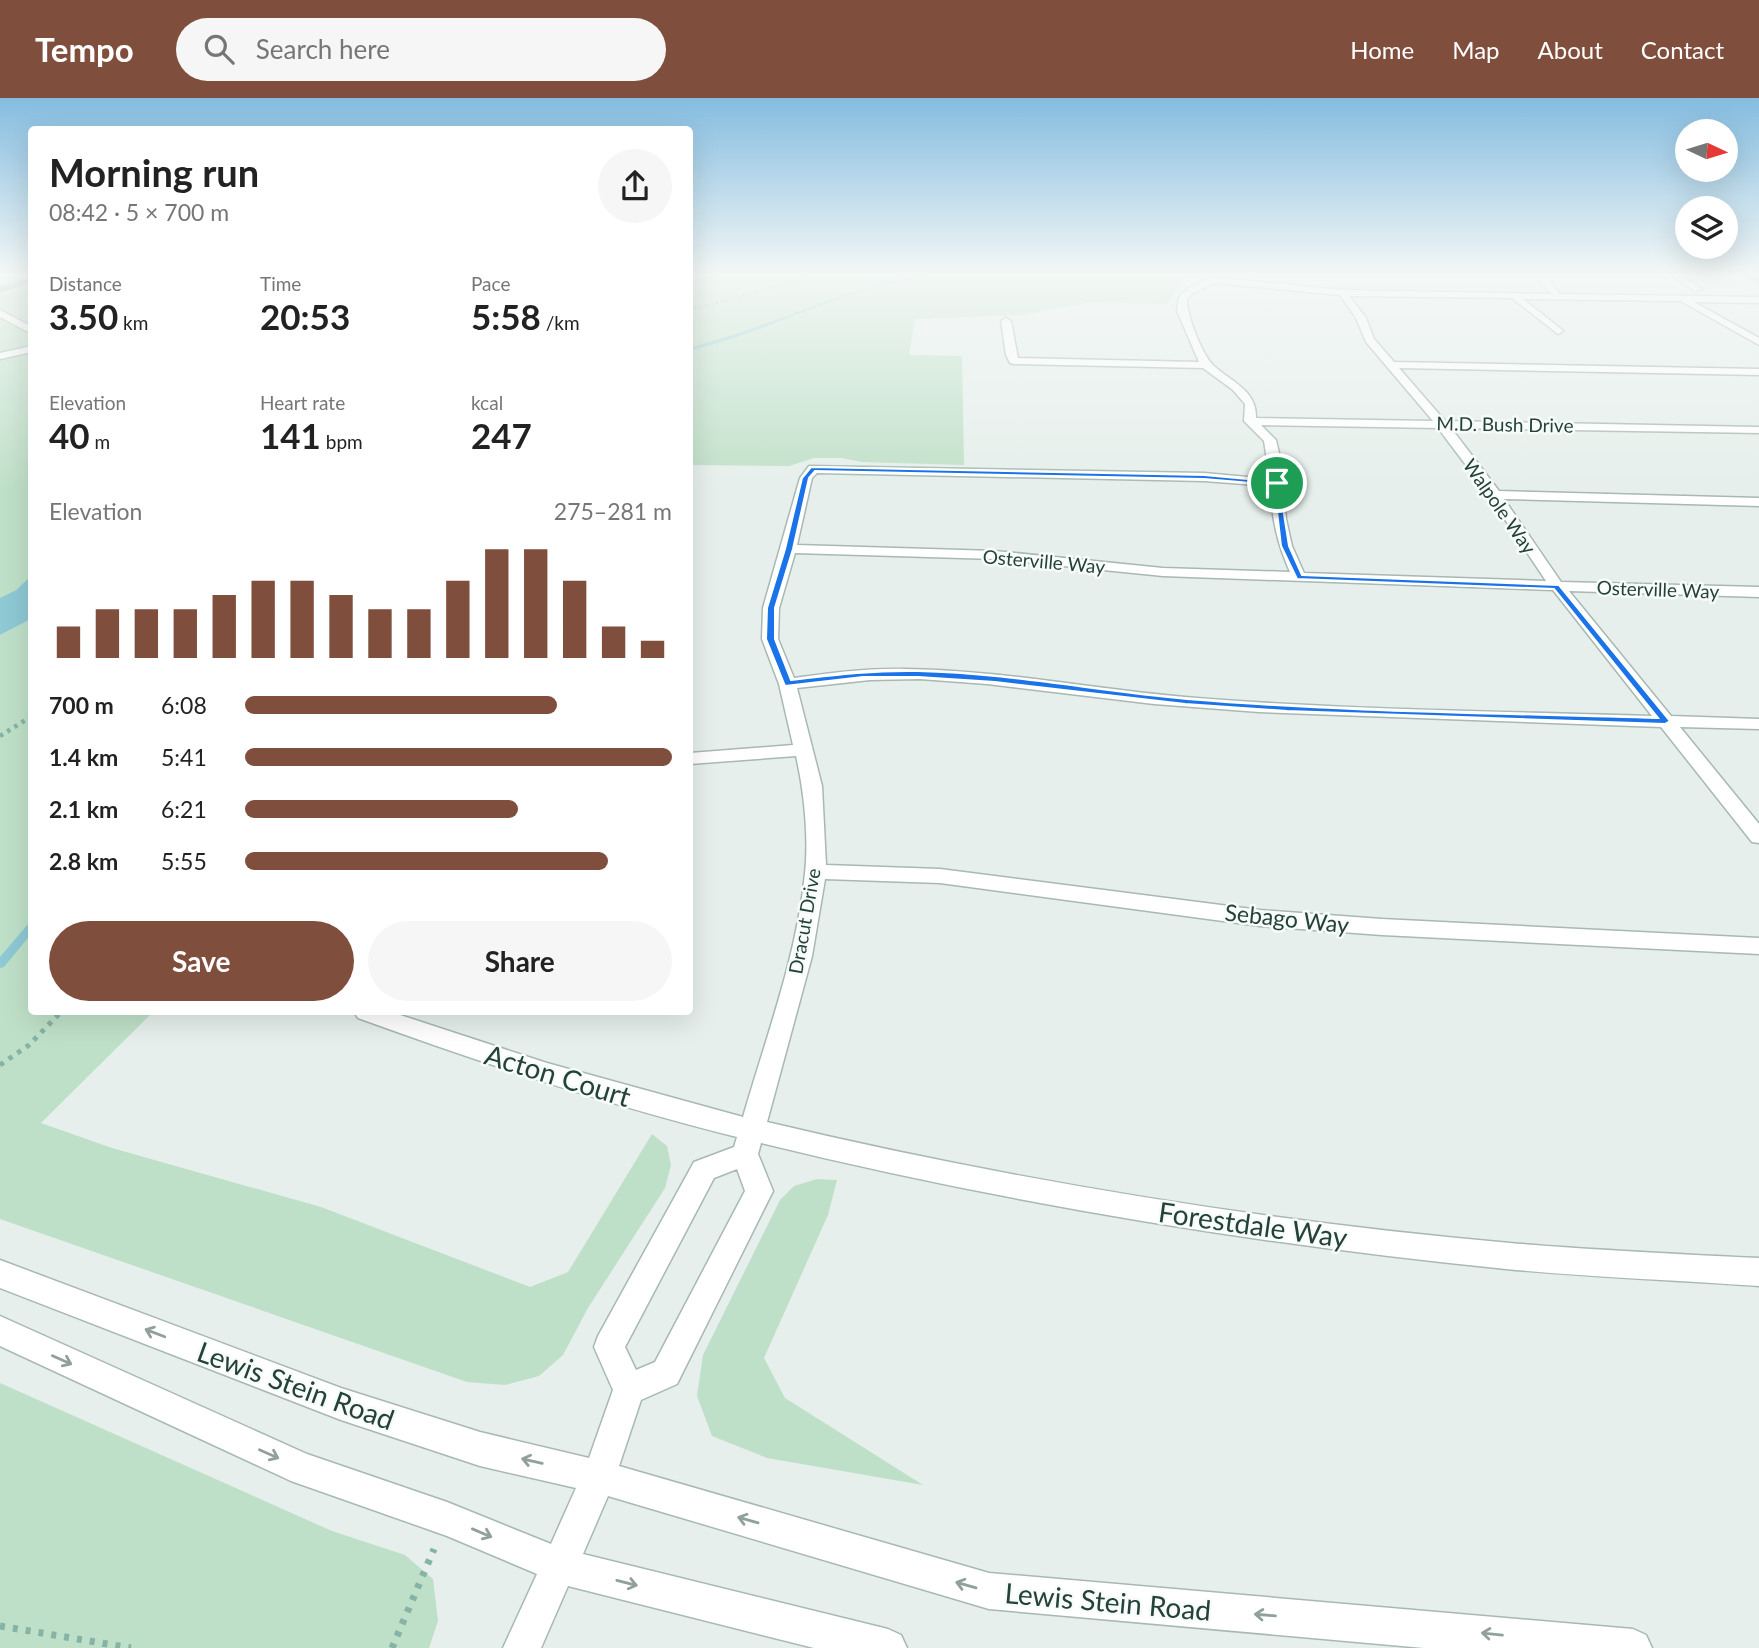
<!DOCTYPE html>
<meta charset="utf-8">
<style>
:root{--surface:#fff;--page:#f6f6f6;--text:#222;--muted:#767676;--accent:#804e3d}
body{margin:0;font-family:Lato,sans-serif;background:var(--page);color:var(--text);height:100vh;display:flex;flex-direction:column;font-size:26px;white-space:nowrap}
*{box-sizing:border-box;margin:0}
p{font-size:23px;color:var(--muted)}
.icon{flex:none;width:38px;height:38px;fill:none;stroke:currentColor;stroke-width:2;stroke-linecap:round;stroke-linejoin:round}
.map{position:relative;flex:1;overflow:hidden}
.panel{position:absolute;left:28px;top:28px;width:665px;height:889px;display:flex;flex-direction:column;background:var(--surface);border-radius:7px;box-shadow:0 7px 28px #0002}
.panel>*{flex:none}
.needle{width:46px;rotate:94deg}
.fabs{position:absolute;left:1675px;top:21px;display:grid;gap:14px}
.fabs a{display:grid;place-items:center;width:63px;height:63px;border-radius:50%;background:var(--surface);box-shadow:0 7px 28px #0002;font-size:35px}
.pin{position:absolute;display:grid;place-items:center;width:60px;height:60px;color:#fff;margin:-30px;border:4px solid #fff;border-radius:50%;box-shadow:0 2px 7px #0007}
.round{display:grid;place-items:center;flex:none;width:74px;height:74px;border-radius:37px;background:var(--page)}
.summary{display:flex;align-items:center;justify-content:space-between;height:119px;padding:0 21px}
h1{font-size:38px;font-weight:700;line-height:52px}
.metrics{display:grid;grid-template-columns:repeat(3,1fr);gap:10px;height:119px;padding:7px 21px}
.metrics div{display:grid;align-content:center}
.metrics b{font-size:35px;font-weight:700}
.metrics small{font-size:19px;font-weight:400}
.metrics p{font-size:19px}
.chart{height:196px;padding:14px 21px}
.chart p{display:flex;justify-content:space-between}
.chart svg{width:100%;height:126px;margin-top:7px;stroke:var(--accent);stroke-width:6}
.button{display:flex;gap:14px;margin-top:auto;padding:14px 21px}
.button a{flex:1;height:80px;border-radius:42px;background:var(--accent);color:#fff;font-size:28px;font-weight:700;line-height:80px;text-align:center}
.button a+a{background:var(--page);color:var(--text)}
ul{padding:0 21px;list-style:none;font-size:23px}
li{display:grid;grid-template-columns:112px 84px 1fr;align-items:center;height:52px}
li i{height:18px;border-radius:9px;background:var(--accent)}
header{display:flex;align-items:center;gap:42px;box-sizing:border-box;height:98px;padding:0 35px;background:var(--accent);color:#fff}
header strong{font-size:33px}
nav{display:flex;gap:38px;margin-inline-start:auto;font-size:24px}
.search{width:490px;height:63px;background:var(--page);display:flex;align-items:center;gap:18px;box-sizing:border-box;padding:0 24px;border-radius:38px;color:var(--muted);font-size:26px}
.map>svg:first-child{display:block}
.green{fill:#bfe0c8}
.water{fill:#8ec9d4}
.lines{fill:none;stroke-linecap:round;stroke-linejoin:round}
.stream{fill:#8ec9d4;fill-rule:evenodd}
.minor-casing{stroke:#a8b8b2;stroke-width:3}
.major-casing{stroke:#c2cac8;stroke-width:3}
.path-far3{stroke:#86b3a5;stroke-width:2;stroke-dasharray:2 2.5;stroke-linecap:butt}
.path-far2{stroke:#86b3a5;stroke-width:4.5;stroke-dasharray:3.5 5;stroke-linecap:butt}
.path-far1{stroke:#86b3a5;stroke-width:5;stroke-dasharray:4.5 6;stroke-linecap:butt}
.path{stroke:#86b3a5;stroke-width:7;stroke-dasharray:5 8;stroke-linecap:butt}
.minor{fill:#fff;fill-rule:evenodd}
.major{fill:#6aa596;fill-rule:evenodd}
.oneway{stroke:#92a09c}
.route{fill:#1a73e8;stroke:#fff;stroke-width:2;fill-rule:evenodd}
.labels{text-anchor:middle;dominant-baseline:central;stroke-width:5;stroke-linejoin:round;paint-order:stroke}
.far-street-label{font-size:19px;fill:#24423a;stroke:#f7fbf9}
.street-label{font-size:23px;fill:#24423a;stroke:#f7fbf9}
.near-street-label{font-size:28px;fill:#24423a;stroke:#f7fbf9}
</style>
<header>
<strong>Tempo</strong>
<div class="search"><svg class="icon" aria-label="search" viewBox="0 0 24 24"><circle cx="10" cy="10" r="6"/><path d="M15 15l6 6"/></svg>Search here</div>
<nav><a>Home</a><a>Map</a><a>About</a><a>Contact</a></nav>
</header>
<div class="map">
<svg width="1759" height="1550" viewBox="0 0 1759 1550">
<rect width="100%" height="100%" fill="#e6efeb"/>
<g class="green">
<polygon points="690,175 1189,175 1167,206 1092,204 1021,217 915,221 909,257 962,258 964,367 862,364 841,360 814,360 789,368 690,367"/>
<polygon points="31,188 31,478 16,492 0,500 0,197"/>
<polygon points="31,521 32,914 153,914 41,1025 112,1050 321,1109 530,1189 568,1174 652,1036 667,1048 671,1067 665,1090 588,1210 563,1257 539,1278 505,1287 467,1284 0,1121 0,537"/>
<polygon points="817,1081 837,1082 828,1117 764,1260 785,1300 923,1387 767,1360 712,1338 697,1298 703,1257 780,1102 794,1088"/>
<polygon points="0,1285 332,1433 405,1457 433,1481 438,1523 429,1550 0,1550"/>
</g>
<polygon class="water" points="31,478 31,521 0,537 0,500 16,492"/>
<g class="lines">
<g class="stream">
<path d="M1060,175C1043,180 1024,179 1006,179C972,179 938,177 904,183C830,197 763,236 690,252V250L742,234L847,196L903,181L941,177Z"/>
<polygon points="32,825 32,835 4,869 0,870 0,859 28,826"/>
</g>
<defs>
<g id="minor">
<path d="M1534,175H1543L1560,196L1759,199V205L1694,204L1759,240V247L1681,203L1523,201L1561,231L1563,233L1558,236L1512,200L1349,198L1366,220L1374,241L1394,264L1759,271V277L1399,270L1445,323L1759,329V335L1451,330L1499,393L1759,400V408L1504,401L1561,484L1759,489V499L1569,493L1671,618L1759,621V631L1680,629L1759,726V745L1752,744L1661,629L1259,614L1154,606L987,586L920,581L870,582L797,590L822,688L826,767L940,771L1260,812L1382,821L1759,840V856L1382,837L1260,828L940,785L825,781L812,858L767,1024C1011,1082 1261,1123 1510,1145C1593,1152 1676,1156 1759,1160V1188C1675,1182 1590,1179 1506,1171C1255,1146 1006,1105 761,1045L758,1056L773,1093L677,1286L641,1302L619,1368L989,1475L1633,1531L1646,1537L1652,1550H1424L989,1511L608,1398L583,1456L888,1531L901,1537L907,1550H814L568,1488L541,1550H503L537,1476L447,1438L291,1383L0,1248V1218L307,1356L447,1404L551,1446L576,1390L480,1368L341,1322L0,1190V1162L341,1290L480,1334L589,1360L613,1292L594,1249L598,1238L694,1064L734,1049L737,1039C608,1007 482,965 358,920L354,914H391L547,965L743,1019C766,939 797,858 805,775C809,739 804,693 796,658L690,666V655L793,647L779,586L762,541L763,510L800,380L809,368L1204,375L1270,381L1264,343L1244,323L1245,306L1233,292L1203,270L1014,266L1010,265L1006,257L1001,223L1006,220L1011,223L1018,260L1199,264L1177,213L1179,200L1187,191L1214,179L1343,192L1551,196ZM1215,185L1340,197L1356,220L1366,244L1433,323L1256,320C1257,292 1231,284 1213,267C1202,256 1186,216 1187,201L1193,195ZM1261,327L1438,330L1490,399L1546,483L1304,475L1292,448L1286,421L1281,364L1276,342ZM817,375L1204,383L1270,388C1272,420 1277,445 1290,474L1163,470L995,453L797,447L812,380ZM795,455L995,461L1163,478L1553,492L1652,618C1496,613 1340,612 1185,599C1092,591 999,572 905,571C868,570 831,575 794,580L778,541L779,510ZM737,1071L745,1093L655,1264L636,1272L625,1249L714,1080Z"/>
<polygon points="1667,175 1677,175 1702,191 1695,193"/>
<polygon points="0,212 32,229 32,236 0,219"/>
<polygon points="32,248 32,254 0,261 0,255"/>
</g>
<g id="major">
<polygon points="1740,175 1751,175 1759,180 1759,186"/>
<polygon points="32,180 32,185 0,194 0,188"/>
</g>
</defs>
<use href="#minor" class="minor-casing"/>
<use href="#major" class="major-casing"/>
<polyline class="path-far3" points="690,212 828,175"/>
<polyline class="path-far2" points="0,638 32,618"/>
<polyline class="path-far1" points="0,967 29,947 61,914"/>
<g class="path">
<polyline points="0,1528 131,1550"/>
<polyline points="392,1550 434,1451"/>
</g>
<use href="#minor" class="minor"/>
<use href="#major" class="major"/>
</g>
<defs><path id="oneway-shaft" d="M-6 0H5M1.5-3L5.5 0L1.5 3" fill="none" stroke-width="1.6" stroke-linecap="round" stroke-linejoin="round" transform="scale(1.75)"/></defs>
<g class="oneway">
<use href="#oneway-shaft" transform="translate(155 1235) rotate(-159)"/>
<use href="#oneway-shaft" transform="translate(62 1262) rotate(24)"/>
<use href="#oneway-shaft" transform="translate(269 1356) rotate(24)"/>
<use href="#oneway-shaft" transform="translate(532 1363) rotate(-167)"/>
<use href="#oneway-shaft" transform="translate(748 1422) rotate(-164)"/>
<use href="#oneway-shaft" transform="translate(482 1435) rotate(23)"/>
<use href="#oneway-shaft" transform="translate(627 1485) rotate(14)"/>
<use href="#oneway-shaft" transform="translate(966 1487) rotate(-164)"/>
<use href="#oneway-shaft" transform="translate(1265 1517) rotate(-175)"/>
<use href="#oneway-shaft" transform="translate(1492 1536) rotate(-174)"/>
</g>
<linearGradient id="sky" x2="0" y2="1"><stop stop-color="#84bce0"/><stop offset="0.45" stop-color="#f4f8f6"/><stop offset="1" stop-color="#f4f8f6" stop-opacity="0"/></linearGradient>
<rect width="1759" height="392" fill="url(#sky)"/>
<path class="route" d="M811,369L1204,377L1279,384L1289,448L1302,477L1559,487L1670,623L1665,626L1287,613L1185,606L995,584L918,579H863L785,588L766,541L767,510L785,451L802,380ZM815,373L1204,381L1274,387L1281,448L1297,481L1554,491L1658,620C1501,615 1343,614 1187,601C1097,593 1008,575 918,573C875,572 834,577 791,582L775,541V510L793,451L809,380Z"/>
<g class="labels">
<g class="far-street-label">
<text transform="translate(1505 326) rotate(1)">M.D. Bush Drive</text>
<text transform="translate(1500 408) rotate(55)">Walpole Way</text>
<text transform="translate(1044 463) rotate(5)">Osterville Way</text>
<text transform="translate(1658 491) rotate(2)">Osterville Way</text>
<text transform="translate(804 823) rotate(-80)">Dracut Drive</text>
</g>
<g class="street-label">
<text transform="translate(1287 820) rotate(6)">Sebago Way</text>
</g>
<g class="near-street-label">
<text transform="translate(558 977) rotate(17)">Acton Court</text>
<text transform="translate(1253 1126) rotate(8)">Forestdale Way</text>
<text transform="translate(296 1287) rotate(20)">Lewis Stein Road</text>
<text transform="translate(1108 1503) rotate(5)">Lewis Stein Road</text>
</g>
</g>
</svg>
<div class="fabs">
<a><svg class="needle" viewBox="-14 -14 28 28"><path d="M0-13l5 13h-10z" fill="#e53935"/><path d="M0 13l5-13h-10z" fill="#767676"/></svg></a>
<a><svg class="icon" aria-label="layers" viewBox="0 0 24 24"><path d="M12 4l9 5-9 5-9-5zM3 14l9 5 9-5"/></svg></a>
</div>
<div class="pin" style="left:1277px;top:385px;background:#1e9e55"><svg class="icon" aria-label="arrive" viewBox="0 0 24 24"><path d="M6 21V4h12l-3 4 3 4H6"/></svg></div>
<section class="panel">
<div class="summary"><div><h1>Morning run</h1><p>08:42 · 5 × 700 m</p></div><a class="round"><svg class="icon" aria-label="share" viewBox="0 0 24 24"><path d="M12 15V3M7 8l5-5 5 5M5 13v7h14v-7"/></svg></a></div>
<div class="metrics">
<div><p>Distance</p><b>3.50<small> km</small></b></div>
<div><p>Time</p><b>20:53</b></div>
<div><p>Pace</p><b>5:58<small> /km</small></b></div>
</div>
<div class="metrics">
<div><p>Elevation</p><b>40<small> m</small></b></div>
<div><p>Heart rate</p><b>141<small> bpm</small></b></div>
<div><p>kcal</p><b>247</b></div>
</div>
<div class="chart"><p><span>Elevation</span>275–281 m</p>
<svg viewBox="0 0 160 44" preserveAspectRatio="none"><path d="M5 44V33M15 44V27M25 44V27M35 44V27M45 44V22M55 44V17M65 44V17M75 44V22M85 44V27M95 44V27M105 44V17M115 44V6M125 44V6M135 44V17M145 44V33M155 44V38"/></svg>
</div>
<ul>
<li><b>700 m</b>6:08<i style="width:73%"></i></li>
<li><b>1.4 km</b>5:41<i style="width:100%"></i></li>
<li><b>2.1 km</b>6:21<i style="width:64%"></i></li>
<li><b>2.8 km</b>5:55<i style="width:85%"></i></li>
</ul>
<div class="button"><a>Save</a><a>Share</a></div>
</section>
</div>
